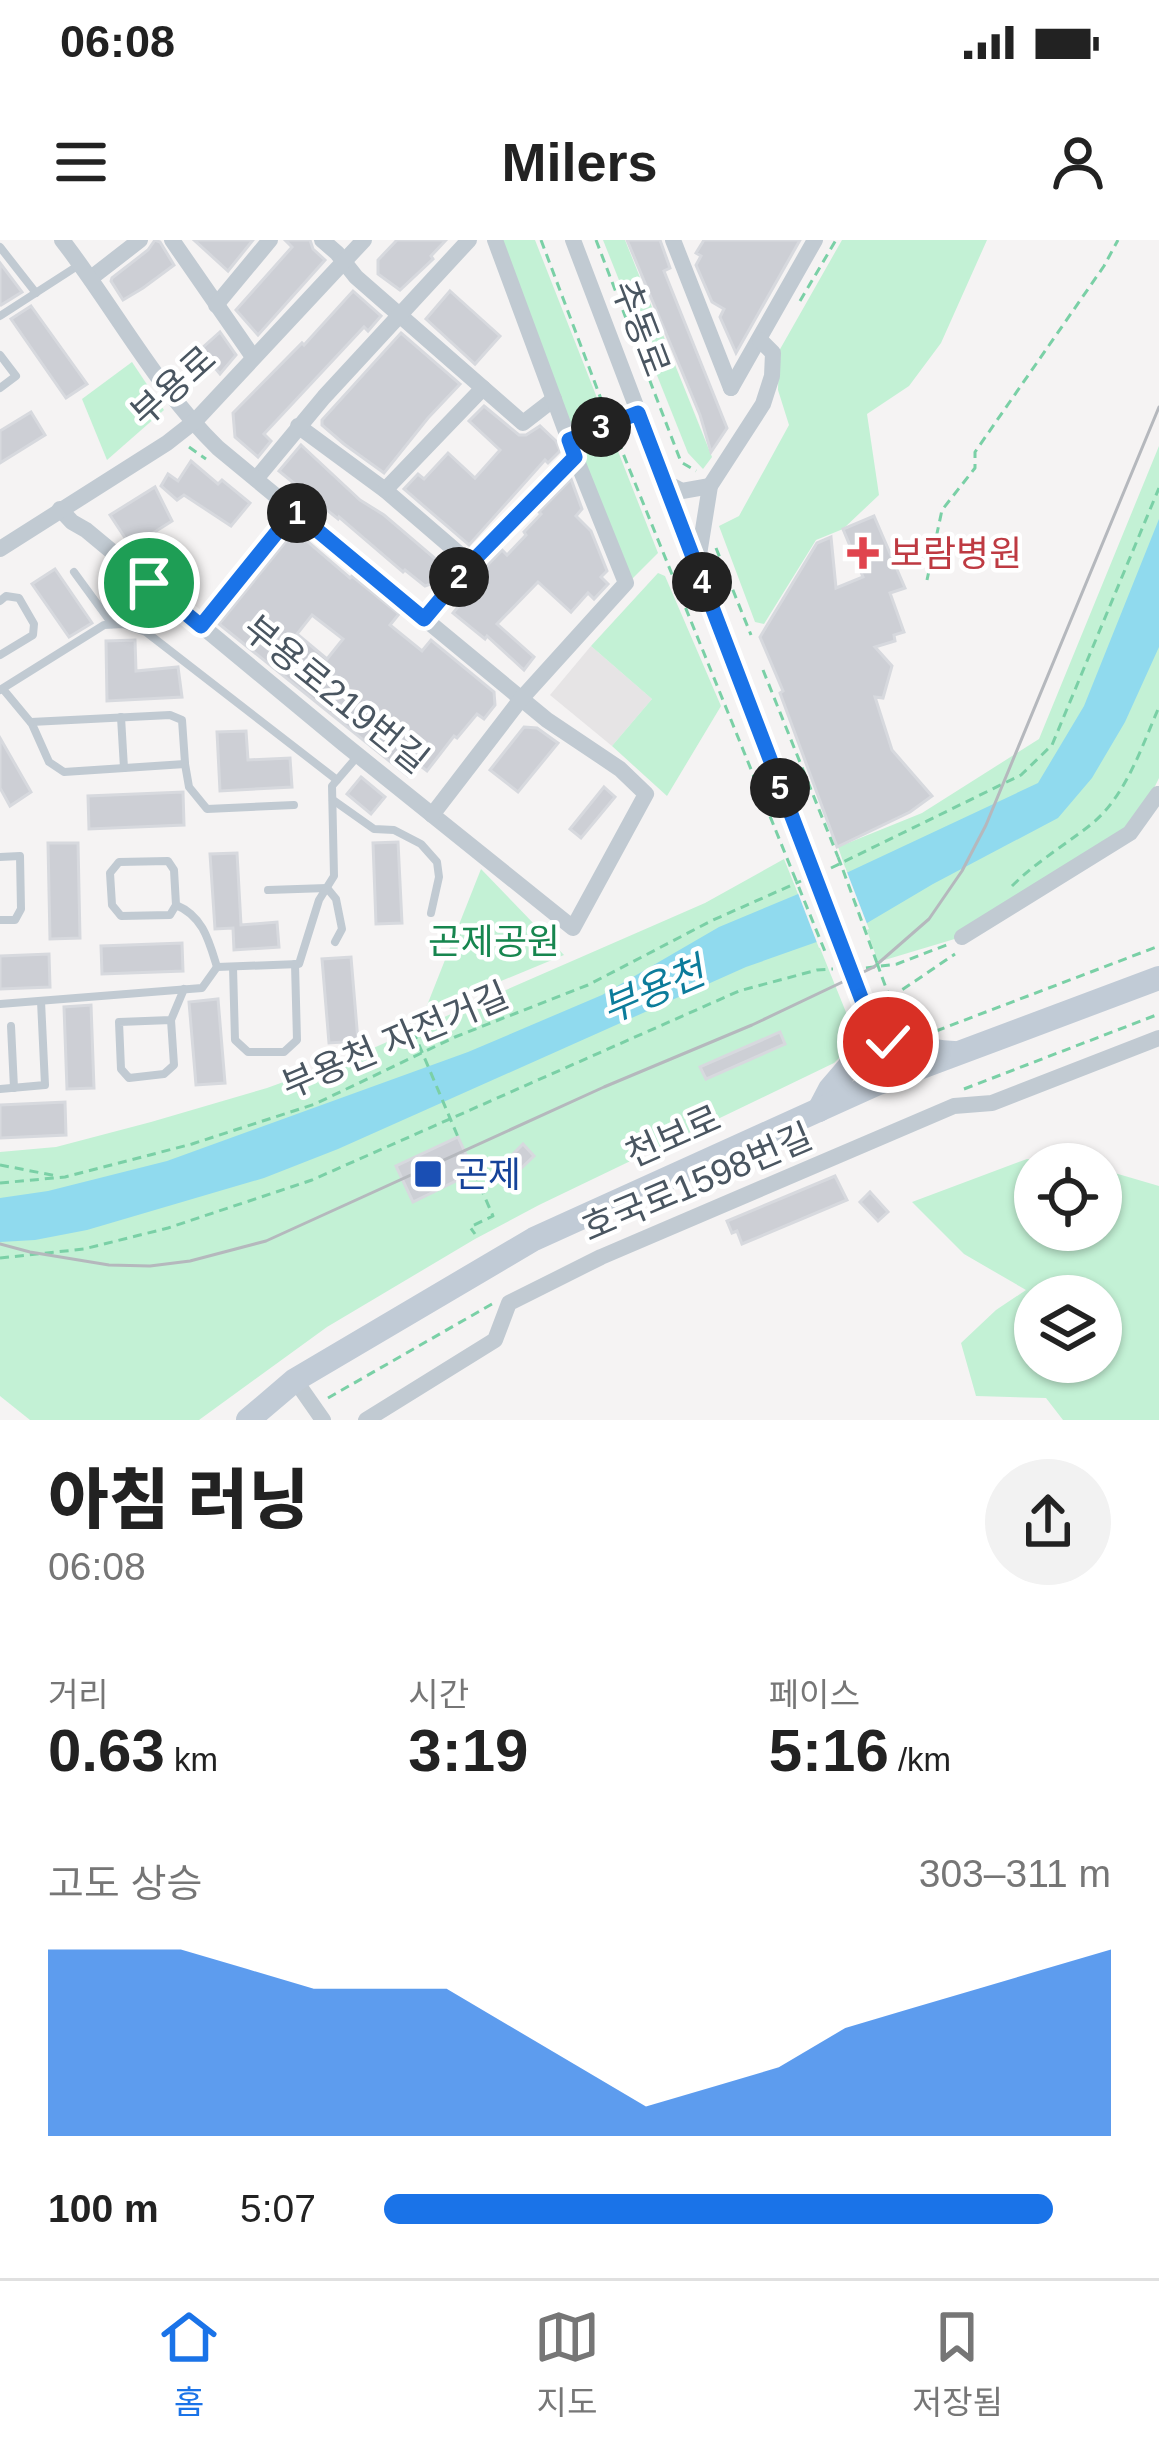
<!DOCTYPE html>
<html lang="ko">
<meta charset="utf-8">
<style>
:root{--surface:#fff;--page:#f2f2f2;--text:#222;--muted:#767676;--line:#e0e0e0;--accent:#1a73e8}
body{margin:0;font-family:Helvetica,"Noto Sans KR",sans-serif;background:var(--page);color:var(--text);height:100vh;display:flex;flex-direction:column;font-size:45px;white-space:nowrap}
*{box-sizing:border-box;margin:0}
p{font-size:39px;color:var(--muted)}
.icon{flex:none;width:66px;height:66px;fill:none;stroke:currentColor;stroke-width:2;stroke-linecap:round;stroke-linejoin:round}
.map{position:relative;height:1180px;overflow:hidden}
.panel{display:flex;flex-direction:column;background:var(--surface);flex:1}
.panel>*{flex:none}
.buttons{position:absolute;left:1014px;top:903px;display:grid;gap:24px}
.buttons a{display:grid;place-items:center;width:108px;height:108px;border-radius:50%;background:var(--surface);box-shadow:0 3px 9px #0004;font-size:60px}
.pin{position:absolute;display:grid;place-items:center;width:102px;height:102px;color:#fff;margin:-51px;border:6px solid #fff;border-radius:50%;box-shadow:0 3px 12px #0007}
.km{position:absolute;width:60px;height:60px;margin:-30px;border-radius:50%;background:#222;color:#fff;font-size:33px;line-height:60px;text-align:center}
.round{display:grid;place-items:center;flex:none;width:126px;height:126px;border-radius:63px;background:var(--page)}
.headline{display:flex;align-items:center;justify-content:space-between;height:204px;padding:0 48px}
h1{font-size:66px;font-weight:800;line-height:90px}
.stats{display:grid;grid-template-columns:repeat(3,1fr);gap:18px;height:204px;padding:12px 48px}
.stats div{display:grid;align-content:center}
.stats b{font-size:60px;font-weight:800}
.stats small{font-size:33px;font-weight:400}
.stats p{font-size:33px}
.chart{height:336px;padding:24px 48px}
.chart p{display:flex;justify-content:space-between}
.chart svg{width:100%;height:216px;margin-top:12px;fill:var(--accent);opacity:.7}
ul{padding:0 48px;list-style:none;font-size:39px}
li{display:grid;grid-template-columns:192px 144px 1fr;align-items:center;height:90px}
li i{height:30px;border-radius:15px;background:var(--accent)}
.status{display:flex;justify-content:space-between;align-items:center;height:84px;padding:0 60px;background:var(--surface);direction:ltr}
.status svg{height:33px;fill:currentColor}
header{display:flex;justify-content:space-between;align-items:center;height:156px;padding:0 48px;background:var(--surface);font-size:54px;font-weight:800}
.tab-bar{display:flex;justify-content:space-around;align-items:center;height:168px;border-top:3px solid var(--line);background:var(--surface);font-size:33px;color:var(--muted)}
.tab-bar a{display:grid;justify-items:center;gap:6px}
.tab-bar .selected{color:var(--accent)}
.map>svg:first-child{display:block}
.education{fill:#e6e4e5}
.green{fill:#c3f1d5;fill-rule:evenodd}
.water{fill:#90daee}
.pier{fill:#f5f3f3}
.building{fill:#cdcfd5;stroke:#d7d9de;stroke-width:3;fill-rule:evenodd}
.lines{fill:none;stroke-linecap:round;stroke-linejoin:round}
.path{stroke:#7ad0a6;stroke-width:3;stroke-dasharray:9 6;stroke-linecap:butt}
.lane{stroke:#c1cad2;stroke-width:8}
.street{stroke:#c1cad2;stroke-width:16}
.secondary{stroke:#c1cbd6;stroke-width:24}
.tram{stroke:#b5b8bd;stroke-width:3}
.path-bridge{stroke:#7ad0a6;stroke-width:3;stroke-dasharray:9 6;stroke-linecap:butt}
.street-bridge{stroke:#c1cad2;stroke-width:16}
.route-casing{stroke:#fff;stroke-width:24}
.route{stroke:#1a73e8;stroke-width:15}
.health-dot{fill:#e0444e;stroke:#fff;stroke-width:4.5}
.transit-dot{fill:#1a4fb4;stroke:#fff;stroke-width:4.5}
.labels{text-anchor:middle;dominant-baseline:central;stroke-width:9;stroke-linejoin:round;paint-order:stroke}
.street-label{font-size:36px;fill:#4a5661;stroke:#fff}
.health-label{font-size:36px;fill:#be3a42;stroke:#fff;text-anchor:start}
.park-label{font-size:36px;fill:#17864f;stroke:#fff}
.transit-label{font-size:36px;fill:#164399;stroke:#fff;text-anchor:start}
.water-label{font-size:39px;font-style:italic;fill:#0c7c9b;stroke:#fff}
</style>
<div class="status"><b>06:08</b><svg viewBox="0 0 49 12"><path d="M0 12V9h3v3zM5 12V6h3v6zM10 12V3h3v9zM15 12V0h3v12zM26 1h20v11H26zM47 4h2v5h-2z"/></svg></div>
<header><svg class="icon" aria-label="menu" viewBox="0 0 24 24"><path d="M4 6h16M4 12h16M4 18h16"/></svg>Milers<svg class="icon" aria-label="person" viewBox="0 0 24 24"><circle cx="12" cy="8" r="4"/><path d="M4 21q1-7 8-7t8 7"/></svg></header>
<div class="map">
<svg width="1159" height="1180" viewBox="0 0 1159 1180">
<rect width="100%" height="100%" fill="#f5f3f3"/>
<polygon class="education" points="591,406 652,459 612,506 550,455"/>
<g class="green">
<polygon points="500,0 535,0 658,313 630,341"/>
<polygon points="603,0 625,0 712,217 703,229 688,213"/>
<polygon points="842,0 987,0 941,103 909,146 867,174 879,255 843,289 816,300 764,384 755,382 719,286 739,276 789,185 778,150 779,111"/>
<polygon points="132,122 164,170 107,220 82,159"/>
<polygon points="1159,206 1159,538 1142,573 1128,591 958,698 878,722 838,607 922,573 1039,499"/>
<polygon points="658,333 665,336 721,466 667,556 612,506 652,459 591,406"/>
<polygon points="784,619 854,792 847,810 834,823 539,965 475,999 327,1087 199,1180 30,1180 0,1156 0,912 56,907 151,882 267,848 355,816 705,663"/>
<polygon points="481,629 564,715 424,773"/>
<path d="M1027,919L1065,924H1035V990H1101V929L1159,946V1180H1063L1046,1158L976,1156L961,1103L996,1070L1026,1050L964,1014L912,962ZM1035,1056H1101V1122H1035Z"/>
</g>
<polygon class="water" points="1159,279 1159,407 1125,482 1092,538 1058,578 933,644 862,686 746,727 338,909 264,938 87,990 35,1000 0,1002 0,958 48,951 167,921 468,812 602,755 719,687 827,642 1038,543 1084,466"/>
<polygon class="pier" points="845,627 869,689 819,708 796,648"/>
<g class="building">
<polygon points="155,0 160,2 174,25 143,48 123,60 111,41 112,38 148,10"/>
<polygon points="194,0 253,0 228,31"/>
<polygon points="285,0 310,0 313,9 325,20 258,95 236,70 292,7"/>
<polygon points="397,0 446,0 431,16 433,19 400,50 378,34 378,20"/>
<polygon points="627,0 660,0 670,28 664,31 727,188 711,212 700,175"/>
<polygon points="704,0 800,0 736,113 720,77 724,69 712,62 696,25 701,16 696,13"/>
<polygon points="0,23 22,52 1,65 0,64"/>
<polygon points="353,51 381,76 368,91 364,87 264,194 271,201 258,217 235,197 233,173 302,103 304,105"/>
<polygon points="450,51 500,96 475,124 426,79"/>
<polygon points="31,66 87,144 66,158 11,79"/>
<polygon points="220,92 236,115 220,134 200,110"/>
<polygon points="401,93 460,144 428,178 384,233 344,204 322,185 322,180"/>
<polygon points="484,166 519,195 526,195 540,186 556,201 560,211 548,223 545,220 469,305 404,249 418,234 424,239 448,213 475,238 500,210 469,181"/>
<polygon points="31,172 45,195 0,223 0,191"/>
<polygon points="301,205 360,260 384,275 445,327 431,344 425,346 405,330 403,332 339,277 338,279 279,231"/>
<polygon points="191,221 218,244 222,240 250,263 231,286 184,255 177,260 161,246 168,234 178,241"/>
<polygon points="571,239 582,269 576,276 591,291 607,331 601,337 608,344 594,359 588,353 571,372 538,342 497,384 534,417 524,430 487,396 485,399 453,373 470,352 467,349 478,335 502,310 507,315 526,295 524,292 541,274 539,272"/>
<polygon points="155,247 172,281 131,307 110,275"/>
<polygon points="874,276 905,348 890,353 904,392 894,395 895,401 875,407 892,426 883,458 875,457 892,510 932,556 910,572 837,607 780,453 783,451 760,397 817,303 831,297 836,348 863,337 843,289"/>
<path d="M291,295H300L350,338L352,336L399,374L390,385L422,411L431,400L494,452L495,465L484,479L477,474L457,498L454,496L427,531L418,524L408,536L219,384ZM312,375L343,399L327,419L297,394Z"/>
<polygon points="55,329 92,383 69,397 32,344"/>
<polygon points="135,400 136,431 178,427 182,457 107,461 106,401"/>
<polygon points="524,487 537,488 558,503 518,552 490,530"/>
<polygon points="246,491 248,520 290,518 292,547 220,551 217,492"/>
<polygon points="0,498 31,552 10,566 0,548"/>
<polygon points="361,537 385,557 371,574 347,554"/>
<polygon points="604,547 615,557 581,598 570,589"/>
<polygon points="183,552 184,585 89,589 88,556"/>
<polygon points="398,602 402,683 376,684 373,603"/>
<polygon points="48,603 78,603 80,698 50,699"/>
<polygon points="237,613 241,685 277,682 279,707 234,710 233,688 215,689 210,614"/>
<polygon points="182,703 183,731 102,734 101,706"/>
<polygon points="49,714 50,747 0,749 0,716"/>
<polygon points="351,717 358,801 329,803 322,719"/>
<polygon points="218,759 225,843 196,845 189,762"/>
<polygon points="91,765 94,848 67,849 64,767"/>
<polygon points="780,792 785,804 706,839 700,827"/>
<polygon points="65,862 66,895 0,898 0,865"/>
<polygon points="458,897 474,932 413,962 396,926"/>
<polygon points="523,904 534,916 509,940 498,929"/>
<polygon points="835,936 847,960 742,1004 737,991 732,993 727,981"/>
<polygon points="870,952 888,972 878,981 860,962"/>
</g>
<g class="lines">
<g class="path">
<polyline points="541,0 604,167"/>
<polyline points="596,0 681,222 696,231"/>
<polyline points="800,61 836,0"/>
<polyline points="618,201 793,633"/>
<polyline points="189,207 206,219"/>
<polyline points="716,308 751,395"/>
<polyline points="927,340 942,270 975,228 975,212 1104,26 1118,0"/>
<polyline points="763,430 838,617"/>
<polyline points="831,628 1021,535 1052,505 1159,248"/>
<polyline points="843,630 877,723"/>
<path d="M1012,646C1037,621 1067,604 1094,582C1127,553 1142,506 1159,467"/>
<polyline points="866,728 897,724 949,704"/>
<polyline points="882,737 891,761"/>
<polyline points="890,758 955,714"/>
<polyline points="936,791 1159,706"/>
<polyline points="964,849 1159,774"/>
<polyline points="0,925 57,936"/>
<polyline points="474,932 493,976 470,987 475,994"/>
<polyline points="0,943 65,937 192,904 315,864 455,797 588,745 711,681 801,641"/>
<polyline points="0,1018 84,1009 168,988 312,940 739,751 817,730 833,729"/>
<polyline points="328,1158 492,1064"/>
</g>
<g class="lane">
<polyline points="0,7 36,53"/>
<polyline points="0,76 79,25"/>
<polyline points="0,115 16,136 0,148"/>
<polyline points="74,332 112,384"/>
<polyline points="0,361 6,356 19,358 34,384 33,395 0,415"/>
<polyline points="3,449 32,484 49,522 64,532 185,524 189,547 207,569 294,565"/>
<polyline points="0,450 104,385 123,384 146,392 337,540"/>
<polyline points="121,477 124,528"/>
<polyline points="31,482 170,475 182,480 185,523"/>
<polyline points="333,560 374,589 394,590 421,604 437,622 439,637 431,673"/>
<polyline points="0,617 20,616 21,669 15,680 0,680"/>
<polyline points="268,650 327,648 336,659 342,689 335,702"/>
<path d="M176,665L170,675L121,676L112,665L110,633L119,622L168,621L174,630L176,665C203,676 209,701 217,727"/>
<polyline points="233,727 235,800 248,812 284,812 297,800 295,724"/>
<polyline points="0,764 202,748 217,727 299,724 319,660 334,636 332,546 356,518"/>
<polyline points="171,780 174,825 164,834 129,838 121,829 119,782 171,780 184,749"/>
<polyline points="11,786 14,848"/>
<polyline points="0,849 45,845 41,761"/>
</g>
<g class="street">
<polyline points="172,0 253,117"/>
<polyline points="322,0 337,13 356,37 523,183 554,159"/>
<polyline points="573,0 802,603"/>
<polyline points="673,0 731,148"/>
<polyline points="91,38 140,0"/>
<polyline points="216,65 270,0"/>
<polyline points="731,148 815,0"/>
<polyline points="298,186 385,250 471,324"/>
<polyline points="569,200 638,173"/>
<polyline points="256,239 324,157 469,0"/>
<polyline points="665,242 682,251 710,246"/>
<polyline points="385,250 483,148"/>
<path d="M60,269L72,282L86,290L344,504L573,688L646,554L620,529L547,480L218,208C158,150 113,66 62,0"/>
<polyline points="0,309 167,203 195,181 364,0"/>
<polyline points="698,321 710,246 763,164 772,136 773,113 760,100"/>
<polyline points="424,379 471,324 575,216"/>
<polyline points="201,386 294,271"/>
<polyline points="432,575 521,459 626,343 575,216 495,0"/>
<polyline points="962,697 1130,593 1158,554"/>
<polyline points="882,784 901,835"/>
<polyline points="295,1140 323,1180"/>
<polyline points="366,1180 495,1100 509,1063 601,1017 954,866 992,863 1159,798"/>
</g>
<g class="secondary">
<path d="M880,778C905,801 919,812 954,813"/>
<polyline points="819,870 830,849 854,821 858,811 860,783 865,768"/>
<polyline points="248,1180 295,1140 534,999 876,844 1159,738"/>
</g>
<polyline class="tram" points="0,1004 30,1012 109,1025 150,1026 190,1021 266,1001 604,847 752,785 874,727 929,679 962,631 986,585 1159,167"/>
<g class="path-bridge">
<polyline points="838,617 843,630"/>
<polyline points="793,633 826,714"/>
<polyline points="877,723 882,737"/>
<polyline points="402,790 411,786 458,897"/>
</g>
<polyline class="street-bridge" points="802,603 865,768"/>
</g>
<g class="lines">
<defs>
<polyline id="route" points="149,343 201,386 294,271 424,379 471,323 575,217 569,200 638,173 865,768 880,778 888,802"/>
</defs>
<use href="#route" class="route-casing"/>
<use href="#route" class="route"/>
</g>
<path class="health-dot" d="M857 295h12v12h12v12h-12v12h-12v-12h-12v-12h12z"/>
<rect class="transit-dot" x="413" y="919" width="30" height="30" rx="6"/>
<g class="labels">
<g class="street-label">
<text transform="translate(641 88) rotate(69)">추동로</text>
<text transform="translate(173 146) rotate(-42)">부용로</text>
<text transform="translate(336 454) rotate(39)">부용로219번길</text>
<text transform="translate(395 800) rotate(-23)">부용천 자전거길</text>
<text transform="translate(673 896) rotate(-24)">천보로</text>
<text transform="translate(697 942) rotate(-23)">호국로1598번길</text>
</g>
<g class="health-label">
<text x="890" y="313">보람병원</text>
</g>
<g class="park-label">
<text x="494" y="701">곤제공원</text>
</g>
<g class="transit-label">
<text x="455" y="934">곤제</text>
</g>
<g class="water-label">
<text transform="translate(653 750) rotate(-23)">부용천</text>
</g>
</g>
</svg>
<div class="buttons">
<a><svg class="icon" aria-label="locate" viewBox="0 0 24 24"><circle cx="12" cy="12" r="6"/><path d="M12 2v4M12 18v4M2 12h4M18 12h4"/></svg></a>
<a><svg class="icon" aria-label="layers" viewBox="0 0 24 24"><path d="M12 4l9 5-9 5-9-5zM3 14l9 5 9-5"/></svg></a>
</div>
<div class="pin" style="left:149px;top:343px;background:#1e9e55"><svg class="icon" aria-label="arrive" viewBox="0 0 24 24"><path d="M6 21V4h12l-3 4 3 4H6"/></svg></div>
<div class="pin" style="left:888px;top:802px;background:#d93025"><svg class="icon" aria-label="check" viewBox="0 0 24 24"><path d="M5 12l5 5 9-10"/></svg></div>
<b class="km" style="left:297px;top:273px">1</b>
<b class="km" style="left:459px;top:337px">2</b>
<b class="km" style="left:601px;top:187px">3</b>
<b class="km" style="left:702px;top:342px">4</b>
<b class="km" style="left:780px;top:548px">5</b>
</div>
<section class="panel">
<div class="headline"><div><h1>아침 러닝</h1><p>06:08</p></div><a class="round"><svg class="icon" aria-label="share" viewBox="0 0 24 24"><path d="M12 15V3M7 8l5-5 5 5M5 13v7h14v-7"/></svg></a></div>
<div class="stats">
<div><p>거리</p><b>0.63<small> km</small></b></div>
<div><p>시간</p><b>3:19</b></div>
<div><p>페이스</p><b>5:16<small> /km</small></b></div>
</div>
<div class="chart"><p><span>고도 상승</span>303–311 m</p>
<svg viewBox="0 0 160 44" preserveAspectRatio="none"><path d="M0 44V6L10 6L20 6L30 10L40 14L50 14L60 14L70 22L80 30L90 38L100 34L110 30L120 22L130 18L140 14L150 10L160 6V44z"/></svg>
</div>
<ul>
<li><b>100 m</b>5:07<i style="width:92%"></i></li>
</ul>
</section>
<nav class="tab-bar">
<a class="selected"><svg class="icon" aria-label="home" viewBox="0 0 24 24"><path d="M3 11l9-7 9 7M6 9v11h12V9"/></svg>홈</a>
<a><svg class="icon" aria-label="map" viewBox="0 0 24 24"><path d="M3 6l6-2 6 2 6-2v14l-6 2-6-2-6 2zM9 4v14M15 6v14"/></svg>지도</a>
<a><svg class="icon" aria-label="saved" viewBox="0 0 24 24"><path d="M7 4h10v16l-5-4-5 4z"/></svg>저장됨</a>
</nav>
